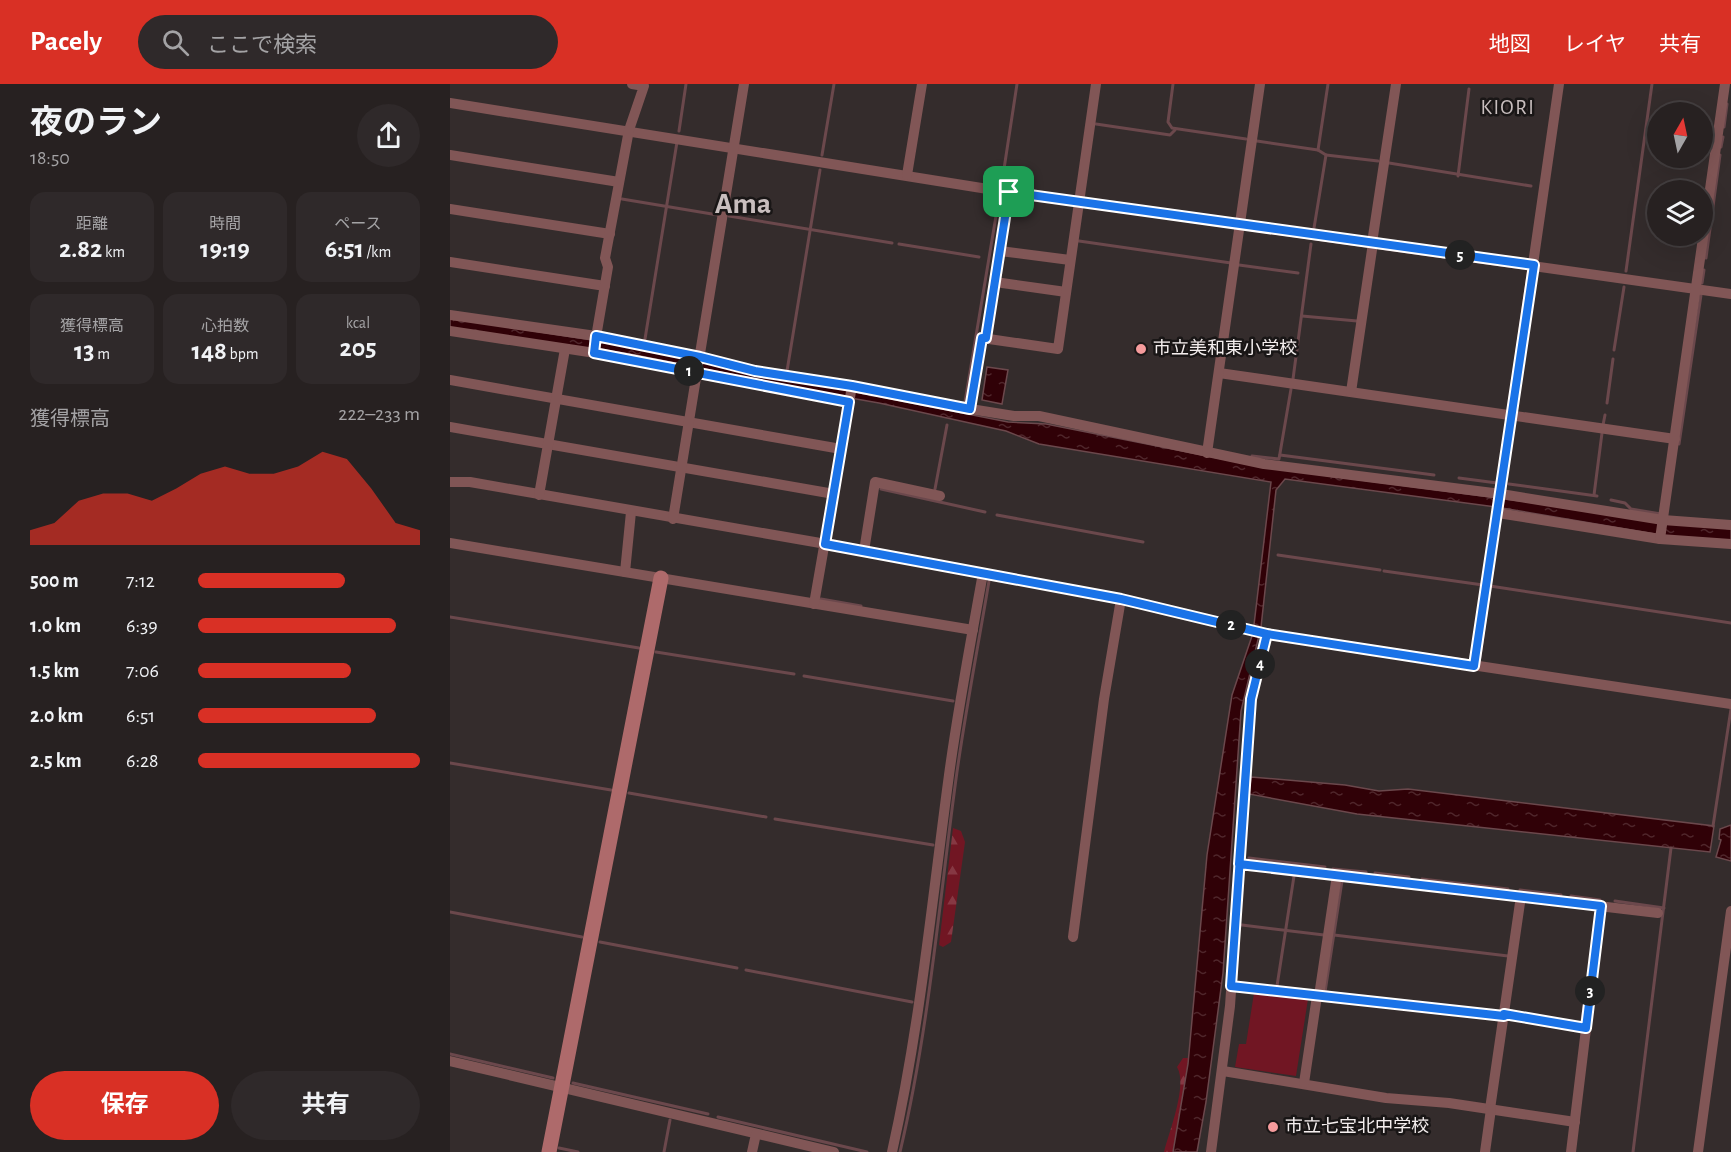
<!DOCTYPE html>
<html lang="ja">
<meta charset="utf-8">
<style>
:root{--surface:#272121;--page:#2f292a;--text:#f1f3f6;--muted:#a4a3a5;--line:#433e3f;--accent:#d93025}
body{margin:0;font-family:"Alegreya Sans","Noto Sans JP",sans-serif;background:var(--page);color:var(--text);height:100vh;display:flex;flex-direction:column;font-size:22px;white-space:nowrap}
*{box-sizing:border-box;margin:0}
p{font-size:20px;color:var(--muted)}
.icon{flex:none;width:33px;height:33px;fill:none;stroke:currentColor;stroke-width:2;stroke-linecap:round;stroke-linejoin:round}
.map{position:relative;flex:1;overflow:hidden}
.details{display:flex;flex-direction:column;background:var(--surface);width:450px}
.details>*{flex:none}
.needle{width:39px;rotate:9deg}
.tools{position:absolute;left:1197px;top:18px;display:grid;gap:12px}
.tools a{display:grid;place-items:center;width:66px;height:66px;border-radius:50%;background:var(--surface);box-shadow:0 6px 24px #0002,0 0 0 2px var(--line);font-size:30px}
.pin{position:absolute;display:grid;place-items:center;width:51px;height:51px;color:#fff;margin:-26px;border-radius:12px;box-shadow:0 3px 9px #0006}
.km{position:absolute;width:30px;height:30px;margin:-15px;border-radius:50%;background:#222;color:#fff;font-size:16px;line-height:30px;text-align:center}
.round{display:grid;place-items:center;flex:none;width:63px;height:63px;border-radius:32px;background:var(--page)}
.head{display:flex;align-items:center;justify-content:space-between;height:102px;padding:0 30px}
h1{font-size:33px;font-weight:700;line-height:45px}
.metrics{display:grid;grid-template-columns:repeat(3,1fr);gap:9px;height:102px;padding:6px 30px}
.metrics div{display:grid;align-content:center;border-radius:15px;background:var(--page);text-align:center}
.metrics b{font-size:26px;font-weight:700}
.metrics small{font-size:16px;font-weight:400}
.metrics p{font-size:16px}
.chart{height:168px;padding:12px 30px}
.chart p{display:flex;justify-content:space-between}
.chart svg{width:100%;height:108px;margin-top:6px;fill:var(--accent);opacity:.7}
.primary-button{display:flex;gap:12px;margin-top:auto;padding:12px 30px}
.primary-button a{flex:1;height:69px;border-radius:36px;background:var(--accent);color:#fff;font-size:24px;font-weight:700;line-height:69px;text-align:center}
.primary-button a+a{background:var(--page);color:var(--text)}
ul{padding:0 30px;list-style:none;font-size:20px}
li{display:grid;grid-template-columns:96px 72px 1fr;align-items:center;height:45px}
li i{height:15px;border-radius:8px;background:var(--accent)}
header{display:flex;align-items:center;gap:36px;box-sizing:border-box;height:84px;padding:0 30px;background:var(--accent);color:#fff}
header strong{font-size:28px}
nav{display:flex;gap:33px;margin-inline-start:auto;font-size:21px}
.search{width:420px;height:54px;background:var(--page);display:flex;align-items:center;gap:15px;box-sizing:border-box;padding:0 21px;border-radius:33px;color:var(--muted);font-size:22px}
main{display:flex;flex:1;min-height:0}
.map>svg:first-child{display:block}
.forest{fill:url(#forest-firs)}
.park{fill:#711623}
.water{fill:url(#water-ripples);stroke:#6b484c;stroke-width:1.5}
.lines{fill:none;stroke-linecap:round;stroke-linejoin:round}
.stream{stroke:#6b484c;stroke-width:3}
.street{stroke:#815656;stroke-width:10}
.secondary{stroke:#ae6a6b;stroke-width:15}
.route-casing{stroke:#fff;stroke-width:12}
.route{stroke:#1a73e8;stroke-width:8}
.poi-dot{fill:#f59b9c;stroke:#191616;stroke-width:2}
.labels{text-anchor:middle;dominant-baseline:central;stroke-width:5;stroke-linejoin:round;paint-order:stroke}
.poi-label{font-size:18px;fill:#f4eeee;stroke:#191616;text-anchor:start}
.quarter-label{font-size:21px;letter-spacing:1.5px;fill:#c8bebe;stroke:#191616}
.town-label{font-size:30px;font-weight:bold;fill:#c8bebe;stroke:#191616}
</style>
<header>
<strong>Pacely</strong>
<div class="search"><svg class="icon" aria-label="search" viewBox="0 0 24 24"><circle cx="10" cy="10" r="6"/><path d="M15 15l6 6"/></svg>ここで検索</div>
<nav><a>地図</a><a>レイヤ</a><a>共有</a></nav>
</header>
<main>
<section class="details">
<div class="head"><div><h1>夜のラン</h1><p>18:50</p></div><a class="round"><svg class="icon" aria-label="share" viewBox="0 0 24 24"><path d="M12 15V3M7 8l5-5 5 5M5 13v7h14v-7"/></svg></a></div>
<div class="metrics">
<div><p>距離</p><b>2.82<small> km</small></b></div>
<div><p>時間</p><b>19:19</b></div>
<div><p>ペース</p><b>6:51<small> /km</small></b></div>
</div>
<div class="metrics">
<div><p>獲得標高</p><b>13<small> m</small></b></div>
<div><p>心拍数</p><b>148<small> bpm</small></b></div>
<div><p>kcal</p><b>205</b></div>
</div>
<div class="chart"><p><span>獲得標高</span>222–233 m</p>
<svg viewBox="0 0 160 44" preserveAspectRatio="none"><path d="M0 44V38L10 35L20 26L30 23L40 23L50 26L60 21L70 15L80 12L90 15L100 15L110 12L120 6L130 9L140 21L150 35L160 38V44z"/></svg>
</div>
<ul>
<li><b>500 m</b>7:12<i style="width:66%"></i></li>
<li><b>1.0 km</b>6:39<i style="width:89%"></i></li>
<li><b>1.5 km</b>7:06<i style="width:69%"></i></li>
<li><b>2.0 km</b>6:51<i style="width:80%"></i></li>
<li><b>2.5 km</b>6:28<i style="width:100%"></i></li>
</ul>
<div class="primary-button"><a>保存</a><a>共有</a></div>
</section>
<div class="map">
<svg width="1281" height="1068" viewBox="0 0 1281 1068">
<defs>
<pattern id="forest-firs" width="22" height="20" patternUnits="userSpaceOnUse" patternTransform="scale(1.5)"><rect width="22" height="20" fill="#711623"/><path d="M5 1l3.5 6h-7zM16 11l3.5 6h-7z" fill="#863843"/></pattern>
<pattern id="water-ripples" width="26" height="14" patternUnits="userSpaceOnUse" patternTransform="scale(1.5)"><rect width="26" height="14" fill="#300107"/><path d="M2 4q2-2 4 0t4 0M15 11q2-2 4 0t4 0" fill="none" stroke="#4f262b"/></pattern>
</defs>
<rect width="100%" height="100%" fill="#342c2c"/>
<g class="forest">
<polygon points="503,744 511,747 515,758 501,858 493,863 489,861"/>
<path d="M733,974H739L723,1068H714C719,1048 738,1001 727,983Z"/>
</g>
<polygon class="park" points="804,909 858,915 846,992 785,983 789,960 796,960"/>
<g class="water">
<polygon points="0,234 142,256 558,338 596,340 813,383 1281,445 1281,457 1217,452 1046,423 835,395 826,406 811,543 791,627 773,889 756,1018 747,1068 723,1068 738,980 757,771 782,611 803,549 821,398 589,360 556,347 429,319 0,244"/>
<polygon points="537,283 558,286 552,320 532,316"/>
<polygon points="801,693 895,701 929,707 958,705 1264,742 1260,768 907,730 799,710"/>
<polygon points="1281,741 1281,777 1266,773 1271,756 1269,755 1270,745"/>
</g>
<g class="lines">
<g class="stream">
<polyline points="723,0 718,38 722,44 796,55"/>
<polyline points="646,40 720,51 725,46"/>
<polyline points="1274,43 1277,20"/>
<polyline points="229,47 236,0"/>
<polyline points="807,57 868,66 876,71 864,144"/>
<polyline points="1271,63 1273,53"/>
<polyline points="868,66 878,0"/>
<polyline points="372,71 384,0"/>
<polyline points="876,71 928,77"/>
<polyline points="939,79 1081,102"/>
<polyline points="1008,92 1019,5"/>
<polyline points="552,98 567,0"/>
<polyline points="172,115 268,131"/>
<polyline points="279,132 442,159"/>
<polyline points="629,157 781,179"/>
<polyline points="449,160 529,173"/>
<polyline points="1256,174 1270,71"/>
<polyline points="789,181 848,189"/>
<polyline points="1176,187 1202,0"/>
<polyline points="1252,199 1254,186"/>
<polyline points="852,232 907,237"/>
<polyline points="195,255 227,58"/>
<polyline points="1164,266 1174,203"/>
<polyline points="337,287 370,86"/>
<polyline points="843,295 861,160"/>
<polyline points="515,318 549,114"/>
<polyline points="1157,319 1163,275"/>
<polyline points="1153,341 1155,331"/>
<polyline points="1229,360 1251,211"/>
<polyline points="830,371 984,391"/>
<polyline points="802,372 829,375 841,305"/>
<polyline points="1009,394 1047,399"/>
<polyline points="1059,400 1147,412"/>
<polyline points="431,405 535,428"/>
<polyline points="485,405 497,341"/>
<polyline points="1144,411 1152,349"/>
<polyline points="1161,416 1175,419 1181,425 1211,430"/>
<polyline points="547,431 693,458"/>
<polyline points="828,471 930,486"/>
<polyline points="934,487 1033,501"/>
<polyline points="1040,502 1281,539"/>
<polyline points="371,515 411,522"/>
<polyline points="0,533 189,564"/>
<polyline points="206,568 344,590"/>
<polyline points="354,592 503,617"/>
<polyline points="0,679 161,706"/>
<polyline points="179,709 316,733"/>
<polyline points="325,735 483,761"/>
<polyline points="1263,742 1281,625"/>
<polyline points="799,774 875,783"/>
<polyline points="883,785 916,788"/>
<polyline points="925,789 959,793"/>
<polyline points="972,795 1058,805"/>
<polyline points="1070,806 1111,811"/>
<polyline points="1121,812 1150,816"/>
<polyline points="1165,817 1214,824"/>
<polyline points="0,828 132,853"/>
<polyline points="792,841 874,851"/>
<polyline points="884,851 1058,872"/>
<polyline points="150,858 287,884"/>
<polyline points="296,886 462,918"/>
<polyline points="827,902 844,792"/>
<polyline points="878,908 875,908 892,797"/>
<polyline points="1132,937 1134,922"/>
<polyline points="0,970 103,994"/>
<polyline points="123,999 258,1030"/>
<polyline points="268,1033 417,1068"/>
<polyline points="109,1064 128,1068"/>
<polyline points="214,1068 220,1036"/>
<path d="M450,1068C479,945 489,820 506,695C515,629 528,563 539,497"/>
<polyline points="1183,1068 1221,764"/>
</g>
<g class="street">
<polyline points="0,19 544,106 1281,210"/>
<polyline points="0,71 169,98"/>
<polyline points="457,91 472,0"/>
<polyline points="0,125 160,150"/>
<polyline points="922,159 946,0"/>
<polyline points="550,167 620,176"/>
<polyline points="0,178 155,202"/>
<polyline points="545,198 616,208"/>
<polyline points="0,231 146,252 251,273 305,287 402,302 508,323 564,332 589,332 814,380 1051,410 1213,436 1281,441"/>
<polyline points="0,247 178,274 399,318"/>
<polyline points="536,254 559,108"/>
<polyline points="145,259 158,183 155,174 179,46 194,2 182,0"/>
<polyline points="769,289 1225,355"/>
<polyline points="0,296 391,365"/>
<polyline points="901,308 923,159"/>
<polyline points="520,325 532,254 608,265 646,0"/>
<polyline points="0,343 384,410"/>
<polyline points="757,369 810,0"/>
<polyline points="0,398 20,398 376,460 671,515 816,550 1281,620"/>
<polyline points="89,411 115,265"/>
<polyline points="1048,429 1210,455 1281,460"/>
<polyline points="223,435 294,0"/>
<polyline points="1210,455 1275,0"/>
<polyline points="0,459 523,546"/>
<polyline points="414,467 425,398 490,412"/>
<polyline points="175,488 181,428"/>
<polyline points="364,520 402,302"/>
<polyline points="1025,582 1109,0"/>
<polyline points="789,780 1208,829"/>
<polyline points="623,853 654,615 671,515"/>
<polyline points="781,902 1054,932"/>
<polyline points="869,912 887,791"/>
<polyline points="1054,930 1136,944"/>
<polyline points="0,977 384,1068"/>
<polyline points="773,987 936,1014 999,1019 1125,1038"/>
<polyline points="854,999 867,912"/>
<polyline points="1040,1025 1071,812"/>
<polyline points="302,1068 306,1050"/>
<path d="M442,1068C470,943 482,817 499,691C508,624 521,556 533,489"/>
<polyline points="761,1068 780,922 801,615 817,550"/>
<polyline points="1035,1068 1041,1025"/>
<polyline points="1121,1068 1151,822"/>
<polyline points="1248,1068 1281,827"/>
</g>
<polyline class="secondary" points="99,1068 211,494"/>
</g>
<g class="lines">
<defs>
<polyline id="route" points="559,108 536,254 532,254 520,325 402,302 305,287 250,273 146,252 144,269 399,318 375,460 671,515 817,550 801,615 789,780 1151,822 1136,944 1054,930 1054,932 781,902 801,615 817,550 1024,582 1084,181 559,108"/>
</defs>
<use href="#route" class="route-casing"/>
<use href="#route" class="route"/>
</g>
<g class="poi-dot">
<circle cx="691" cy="265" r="6"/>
<circle cx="823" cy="1043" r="6"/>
</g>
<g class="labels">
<g class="poi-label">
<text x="703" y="265">市立美和東小学校</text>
<text x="835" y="1043">市立七宝北中学校</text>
</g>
<g class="quarter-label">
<text x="1058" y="23">KIORI</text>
</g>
<g class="town-label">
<text x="293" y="120">Ama</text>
</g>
</g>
</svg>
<div class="tools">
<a><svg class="needle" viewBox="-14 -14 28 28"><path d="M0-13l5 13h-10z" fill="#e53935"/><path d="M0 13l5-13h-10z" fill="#a4a3a5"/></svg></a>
<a><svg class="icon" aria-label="layers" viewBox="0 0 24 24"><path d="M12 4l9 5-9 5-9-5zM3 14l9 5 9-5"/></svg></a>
</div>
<div class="pin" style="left:559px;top:108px;background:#1e9e55"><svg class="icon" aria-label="arrive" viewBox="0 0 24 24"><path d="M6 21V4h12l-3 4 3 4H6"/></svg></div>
<b class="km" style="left:239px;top:287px">1</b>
<b class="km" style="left:781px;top:541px">2</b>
<b class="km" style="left:1140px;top:907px">3</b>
<b class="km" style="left:810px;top:580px">4</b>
<b class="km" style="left:1010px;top:171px">5</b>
</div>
</main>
